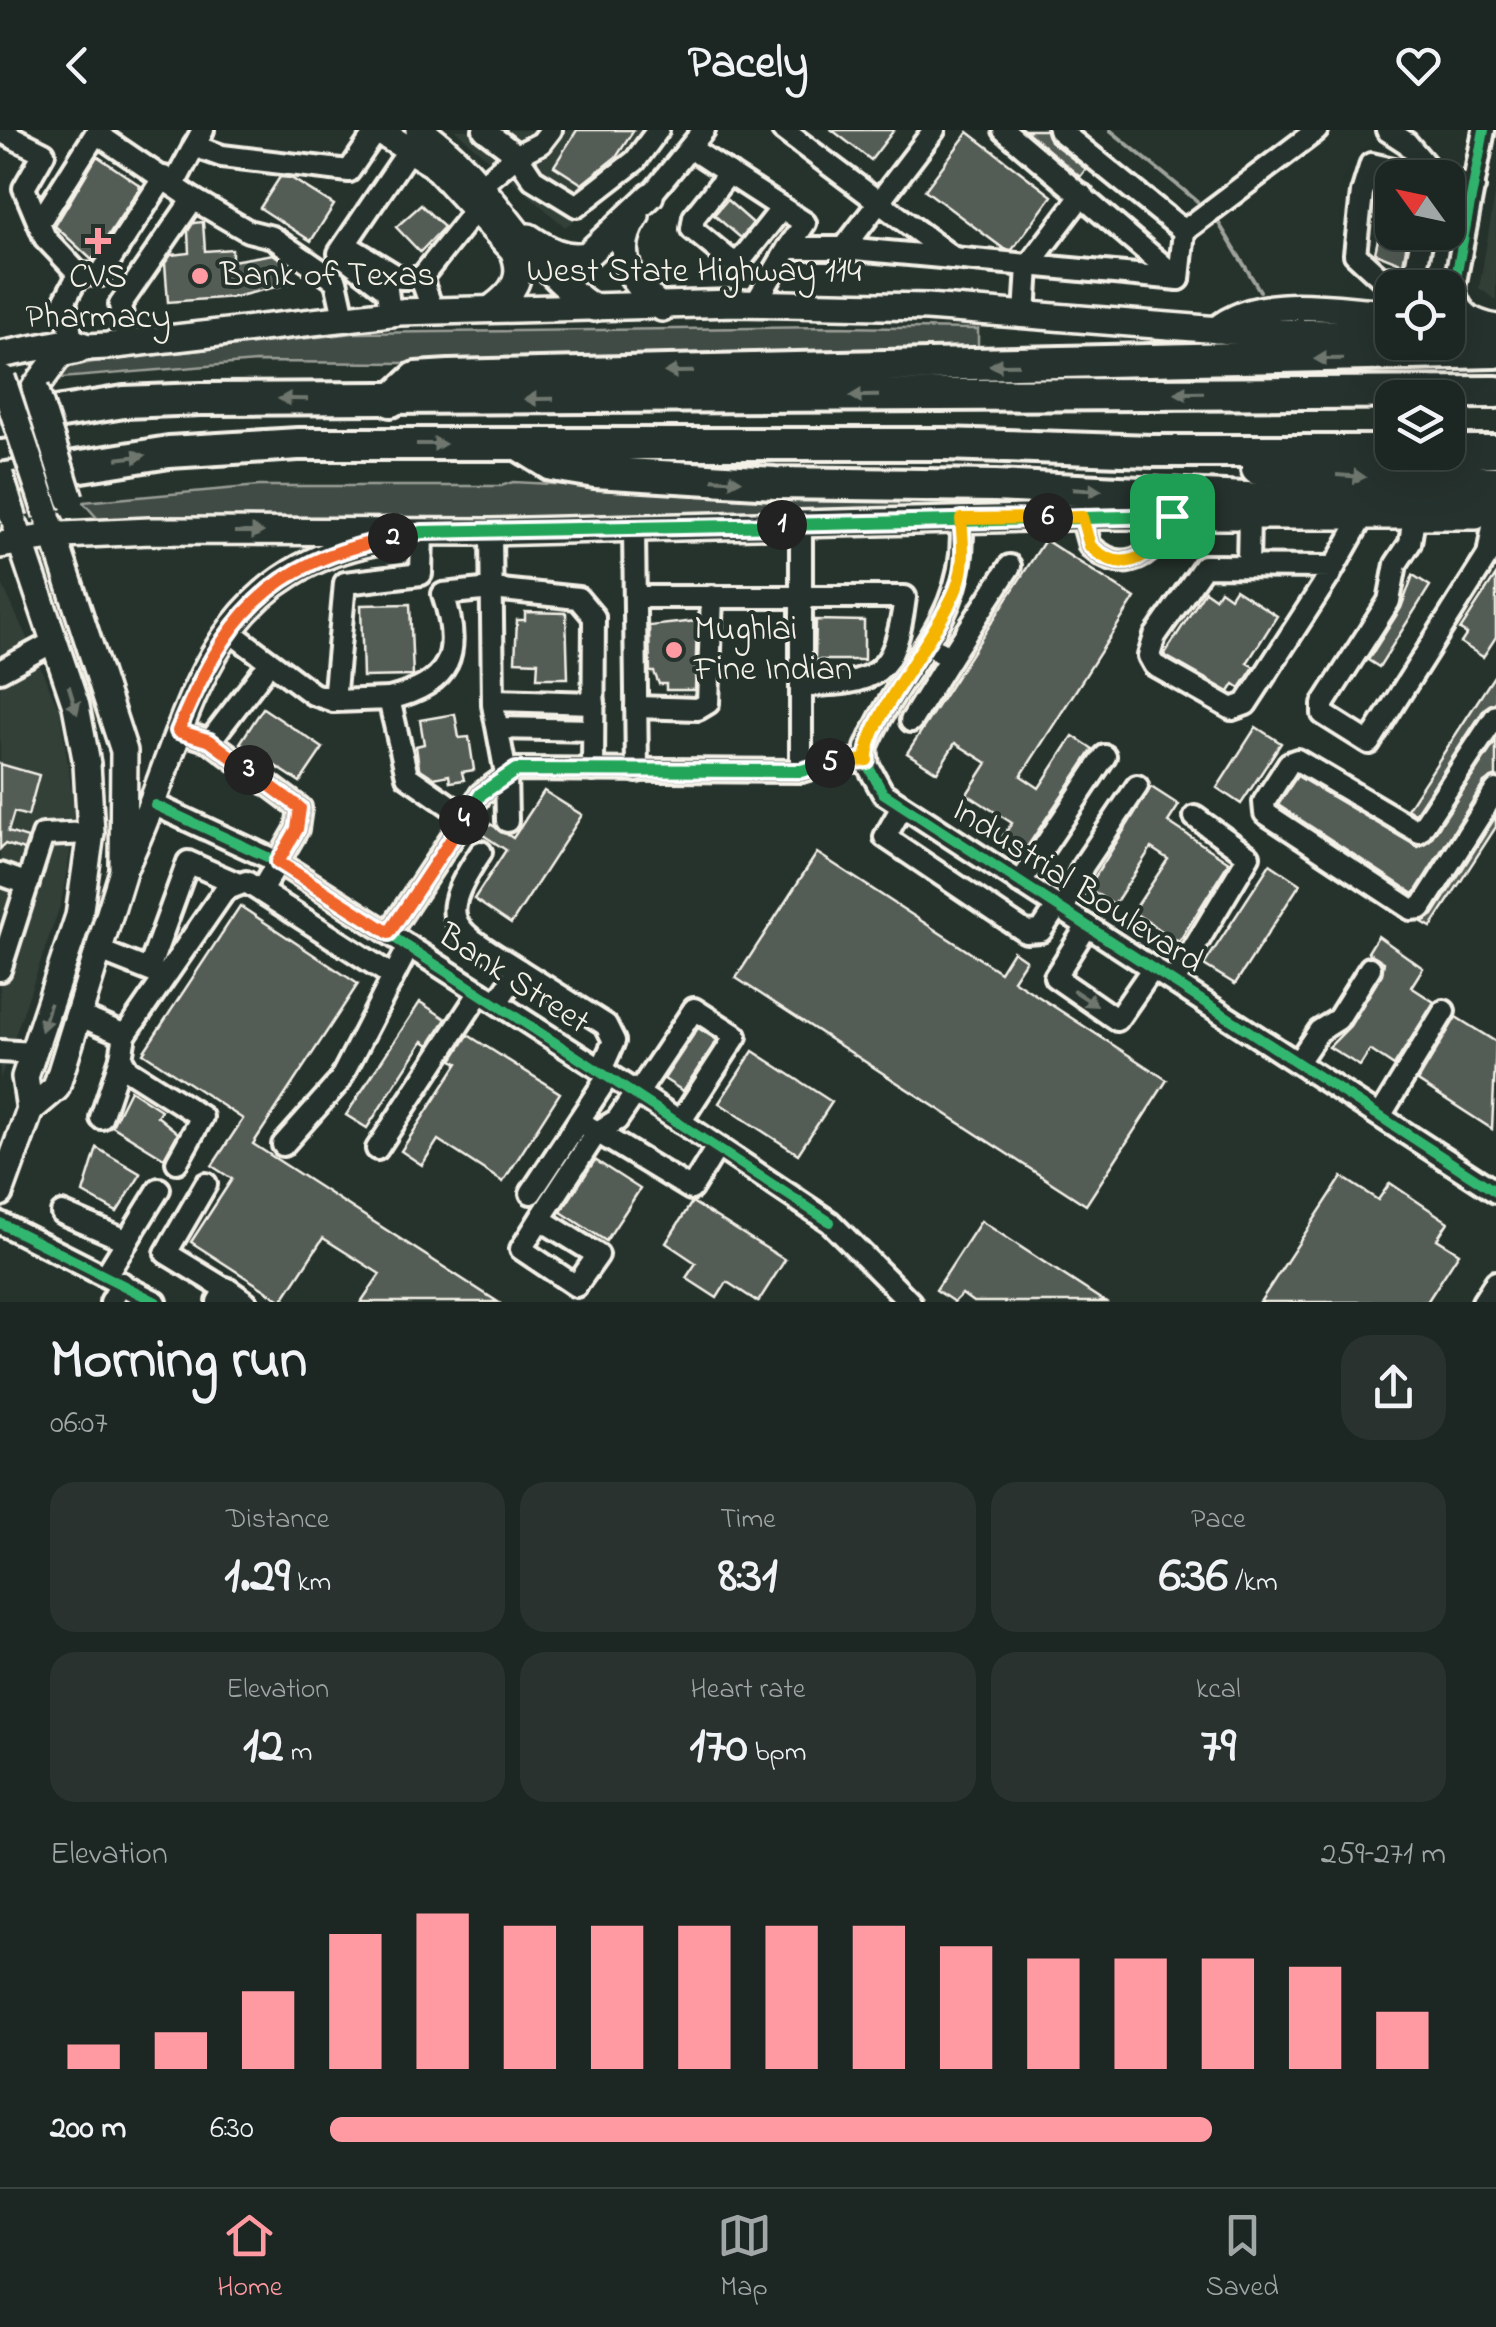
<!DOCTYPE html>
<meta charset="utf-8">
<style>
:root{--surface:#1c2622;--page:#29322f;--text:#f1f3f6;--muted:#a0a5a5;--line:#3a4340;--accent:#ff9aa2}
body{margin:0;font-family:"Indie Flower",sans-serif;background:var(--page);color:var(--text);height:100vh;display:flex;flex-direction:column;font-size:38px;white-space:nowrap}
*{box-sizing:border-box;margin:0}
p{font-size:32px;color:var(--muted)}
.icon{flex:none;width:55px;height:55px;fill:none;stroke:currentColor;stroke-width:2;stroke-linecap:round;stroke-linejoin:round}
.map{position:relative;height:1172px;overflow:hidden}
.sheet{display:flex;flex-direction:column;background:var(--surface);flex:1}
.sheet>*{flex:none}
.needle{width:65px;rotate:303deg}
.tools{position:absolute;left:1375px;top:30px;display:grid;gap:20px}
.tools a{display:grid;place-items:center;width:90px;height:90px;border-radius:20px;background:var(--surface);box-shadow:0 10px 40px #0002,0 0 0 2px var(--line);font-size:50px}
.pin{position:absolute;display:grid;place-items:center;width:85px;height:85px;color:#fff;margin:-42px;border-radius:20px;box-shadow:0 5px 15px #0006}
.km{position:absolute;width:50px;height:50px;margin:-25px;border-radius:50%;background:#222;color:#fff;font-size:28px;line-height:50px;text-align:center}
.round{display:grid;place-items:center;flex:none;width:105px;height:105px;border-radius:30px;background:var(--page)}
.headline{display:flex;align-items:center;justify-content:space-between;height:170px;padding:0 50px}
h1{font-size:55px;font-weight:700;line-height:75px}
.figures{display:grid;grid-template-columns:repeat(3,1fr);gap:15px;height:170px;padding:10px 50px}
.figures div{display:grid;align-content:center;border-radius:25px;background:var(--page);text-align:center}
.figures b{font-size:50px;font-weight:700}
.figures small{font-size:28px;font-weight:400}
.figures p{font-size:28px}
.chart{height:280px;padding:20px 50px}
.chart p{display:flex;justify-content:space-between}
.chart svg{width:100%;height:180px;margin-top:10px;stroke:var(--accent);stroke-width:6}
ul{padding:0 50px;list-style:none;font-size:32px}
li{display:grid;grid-template-columns:160px 120px 1fr;align-items:center;height:75px}
li i{height:25px;border-radius:12px;background:var(--accent)}
header{display:flex;justify-content:space-between;align-items:center;height:130px;padding:0 50px;background:var(--surface);font-size:45px;font-weight:700}
.tab-bar{display:flex;justify-content:space-around;align-items:center;height:140px;border-top:2px solid var(--line);background:var(--surface);font-size:28px;color:var(--muted)}
.tab-bar a{display:grid;justify-items:center;gap:5px}
.tab-bar .selected{color:var(--accent)}
.map>svg:first-child{display:block}
.built{fill:#333f39}
.green{fill:#414b45;stroke:#9a9e96;stroke-width:2.5}
.lines{fill:none;stroke-linecap:round;stroke-linejoin:round}
.stream{stroke:#9fa39b;stroke-width:4}
.building{fill:#525c55;stroke:#f4f1e8;stroke-width:2.5}
.minor-casing{stroke:#f4f1e8;stroke-width:28}
.major-casing{stroke:#f4f1e8;stroke-width:32}
.highway-casing{stroke:#f4f1e8;stroke-width:38}
.minor{stroke:#26332d;stroke-width:20}
.major{stroke:#26332d;stroke-width:25}
.highway{stroke:#26332d;stroke-width:30}
.major-bridge-casing{stroke:#f4f1e8;stroke-width:32;stroke-linecap:butt}
.major-bridge{stroke:#26332d;stroke-width:25}
.cycleway-casing{stroke:#26332d;stroke-width:16}
.cycleway{stroke:#33b770;stroke-width:10}
.oneway{fill:#6e766e}
.split-1-casing{stroke:#fff;stroke-width:20}
.split-2-casing{stroke:#fff;stroke-width:20}
.split-3-casing{stroke:#fff;stroke-width:20}
.split-4-casing{stroke:#fff;stroke-width:20}
.split-5-casing{stroke:#fff;stroke-width:20}
.split-6-casing{stroke:#fff;stroke-width:20}
.split-7-casing{stroke:#fff;stroke-width:20}
.split-1{stroke:#22a559;stroke-width:12}
.split-2{stroke:#22a559;stroke-width:12}
.split-3{stroke:#f0652b;stroke-width:12}
.split-4{stroke:#f0652b;stroke-width:12}
.split-5{stroke:#22a559;stroke-width:12}
.split-6{stroke:#f5b400;stroke-width:12}
.split-7{stroke:#f5b400;stroke-width:12}
.poi-dot{fill:#ff9aa2;stroke:#26332d;stroke-width:4}
.labels{text-anchor:middle;dominant-baseline:central;stroke-width:8;stroke-linejoin:round;paint-order:stroke}
.street-label{font-size:35px;fill:#f4f1e8;stroke:#26332d}
.poi-label{font-size:35px;fill:#f4f1e8;stroke:#26332d;text-anchor:start}
</style>
<header><svg class="icon" aria-label="back" viewBox="0 0 24 24"><path d="M15 5l-7 7 7 7"/></svg>Pacely<svg class="icon" aria-label="heart" viewBox="0 0 24 24"><path d="M12 20l-8-8c-3-5 5-10 8-4 3-6 11-1 8 4z"/></svg></header>
<div class="map">
<svg width="1496" height="1172" viewBox="0 0 1496 1172">
<rect width="100%" height="100%" fill="#26332d"/>
<filter id="ink" filterUnits="userSpaceOnUse"><feTurbulence type="fractalNoise" baseFrequency=".01" numOctaves="2"/><feDisplacementMap in="SourceGraphic" scale="20" xChannelSelector="R" yChannelSelector="G"/><feConvolveMatrix kernelMatrix="1 2 1 2 8 2 1 2 1" color-interpolation-filters="sRGB"/></filter>
<g filter="url(#ink)">
<g class="built">
<polygon points="455,0 664,0 585,83 565,97"/>
<polygon points="1496,59 1496,170 1479,158"/>
<polygon points="0,449 60,581 76,690 61,773 0,949"/>
</g>
<g class="green">
<polygon points="832,197 978,199 978,224 561,234 256,232 62,248 63,238 93,232 354,203"/>
<polygon points="513,352 845,369 1025,369 1025,376 134,396 98,389 83,372 259,356 501,356"/>
</g>
<g class="lines">
<g class="stream">
<polyline points="1110,0 1197,71"/>
<polyline points="1218,92 1260,161"/>
</g>
</g>
<g class="building">
<polygon points="577,0 634,0 617,26 582,54 554,36"/>
<polygon points="832,0 894,0 871,30"/>
<polygon points="1025,0 1046,0 1050,11 1086,39 1080,47"/>
<polygon points="968,2 1052,66 1012,120 1004,119 925,60"/>
<polygon points="97,26 141,56 92,130 55,96"/>
<polygon points="280,47 291,48 334,75 311,111 260,78"/>
<polygon points="1380,52 1392,55 1392,102 1409,102 1403,134 1375,123 1386,72 1375,70"/>
<polygon points="727,70 753,93 741,108 714,85"/>
<polygon points="421,75 444,97 420,122 396,97"/>
<polygon points="203,92 205,121 232,119 232,131 273,124 284,132 288,154 235,167 168,172 165,133 171,125 189,123 188,101 193,93"/>
<polygon points="1045,410 1135,468 1021,646 1039,658 1073,606 1093,619 1025,720 1003,706 1012,693 967,664 987,633 955,613 937,642 907,623"/>
<polygon points="1413,445 1430,456 1379,537 1368,530 1401,478"/>
<polygon points="1496,445 1496,507 1483,527 1461,513 1467,504 1460,500"/>
<polygon points="1235,459 1277,486 1247,533 1254,537 1240,558 1234,554 1229,562 1164,525 1205,461 1215,468 1220,460 1230,467"/>
<polygon points="410,474 413,546 363,547 361,475"/>
<polygon points="525,482 566,483 568,548 537,548 538,532 515,531 517,490 525,490"/>
<polygon points="816,490 864,491 864,530 815,530"/>
<polygon points="697,491 695,560 666,560 666,554 659,554 654,542 650,542 649,496"/>
<polygon points="1496,543 1496,572 1485,578 1415,684 1407,679"/>
<polygon points="263,578 323,618 300,652 240,613"/>
<polygon points="455,584 459,608 469,607 474,640 462,642 464,650 450,652 449,645 434,648 419,638 416,616 424,614 420,590"/>
<polygon points="1256,597 1281,613 1241,674 1217,658"/>
<polygon points="1496,611 1496,646 1484,653 1414,764 1278,675 1297,646 1418,717 1430,710"/>
<polygon points="0,634 39,645 28,686 14,682 8,702 28,708 24,720 5,714 0,719"/>
<polygon points="1151,657 1179,675 1168,692 1229,732 1179,812 1133,782 1168,729 1151,718 1114,775 1088,758"/>
<polygon points="544,661 582,685 511,794 474,769 506,720 480,703 487,692 513,708"/>
<polygon points="1496,686 1496,697 1431,797 1422,792 1433,785"/>
<polygon points="817,723 1000,842 1013,821 1026,830 1013,850 1167,950 1086,1075 736,848"/>
<polygon points="1270,734 1300,754 1235,854 1204,835"/>
<polygon points="240,776 358,854 253,1014 498,1172 361,1172 380,1144 323,1108 282,1171 191,1112 232,1049 212,1036 243,989 143,923"/>
<polygon points="1378,806 1423,838 1411,857 1434,872 1394,936 1370,920 1360,936 1329,917 1350,896 1382,844 1384,832 1368,822"/>
<polygon points="420,872 446,889 429,915 423,911 367,998 346,985"/>
<polygon points="1456,887 1496,912 1492,999 1418,951"/>
<polygon points="698,898 717,910 683,961 664,949"/>
<polygon points="468,905 560,963 503,1052 438,1010 422,1035 401,1021 458,933 452,930"/>
<polygon points="753,921 832,972 798,1024 719,973"/>
<polygon points="130,960 161,980 157,986 178,1003 164,1028 112,996"/>
<polygon points="97,1018 141,1044 117,1082 83,1063"/>
<polygon points="595,1030 640,1059 606,1111 561,1082"/>
<polygon points="1342,1047 1378,1070 1390,1053 1448,1092 1437,1109 1459,1123 1427,1172 1260,1172"/>
<polygon points="692,1072 785,1130 758,1172 727,1152 717,1168 686,1148 696,1133 666,1113"/>
<polygon points="981,1091 1105,1172 973,1172 962,1164 954,1172 936,1160"/>
</g>
<g class="lines">
<defs>
<g id="minor">
<polyline points="484,0 517,25 533,49 577,76 635,31 658,0"/>
<polyline points="783,0 952,127"/>
<polyline points="1004,0 1179,149"/>
<polyline points="1059,0 1184,101 1317,0"/>
<polyline points="1387,0 1407,13 1436,47"/>
<polyline points="0,1 44,23 24,58 45,108 79,144 65,170 72,211"/>
<polyline points="96,3 193,69 248,101 272,107 336,151 344,187"/>
<polyline points="194,16 222,26 349,41 377,0"/>
<polyline points="690,18 805,93 788,118 844,118 934,0"/>
<polyline points="729,43 694,87 692,99 731,131 741,130 782,78"/>
<polyline points="1448,50 1474,57"/>
<polyline points="174,54 203,0"/>
<polyline points="650,66 704,0"/>
<polyline points="39,93 98,0"/>
<polyline points="1423,102 1414,149 1380,147 1355,124 1362,63 1371,34 1433,48"/>
<polyline points="351,118 400,148 421,148 433,181"/>
<polyline points="844,118 1179,149 1184,101"/>
<polyline points="79,144 100,145 164,47"/>
<polyline points="421,148 472,84 467,67 517,25 541,13 551,0"/>
<polyline points="1453,163 1484,0"/>
<polyline points="755,174 788,118"/>
<polyline points="390,183 387,160 339,123 411,17"/>
<polyline points="1025,185 1028,136 1082,65"/>
<polyline points="127,212 120,175 193,69"/>
<path d="M1082,387L1090,416C1126,450 1157,423 1171,386"/>
<polyline points="1414,387 1410,413 1396,434 1389,471 1323,574 1323,584 1369,613 1488,425 1495,386"/>
<path d="M961,389C971,488 900,534 866,618L868,636L883,663L1496,1062"/>
<polyline points="801,394 801,641"/>
<polyline points="634,399 637,641"/>
<polyline points="491,402 493,575 506,644 507,691"/>
<polyline points="1248,435 1249,386"/>
<polyline points="1334,437 1204,436 1155,506 1149,526 1154,535 1232,579 1246,574 1329,446 1363,386"/>
<path d="M635,467H905C895,547 877,554 802,555"/>
<polyline points="229,501 313,564 334,571 389,569 407,646 466,687"/>
<polyline points="950,528 1010,436"/>
<polyline points="0,541 53,512"/>
<path d="M389,569C451,554 463,524 443,464L492,459L578,468L594,487L593,640"/>
<polyline points="493,570 594,573"/>
<polyline points="334,571 345,453 421,444 422,402"/>
<polyline points="636,577 698,579 708,573 712,466"/>
<polyline points="1496,586 1419,702 1297,630 1289,633 1264,672 1265,683 1411,779 1421,778 1496,660"/>
<polyline points="911,591 950,528 938,521"/>
<polyline points="498,598 593,600"/>
<polyline points="177,601 210,611 300,678 297,699 261,761"/>
<polyline points="210,611 262,543"/>
<polyline points="155,675 278,732 651,972 830,1092 910,1172"/>
<polyline points="902,677 885,707 1026,802 1041,801 1057,777"/>
<path d="M481,722C432,795 454,798 519,840L497,872"/>
<polyline points="0,744 28,754"/>
<polyline points="1020,753 1105,626"/>
<polyline points="1063,780 1083,736 1137,656"/>
<polyline points="1087,796 1055,847 1117,890 1153,838"/>
<polyline points="389,803 481,664 516,639 801,641 833,632 867,630"/>
<polyline points="100,821 158,844"/>
<polyline points="149,839 188,732 236,753"/>
<polyline points="0,840 43,705 91,703"/>
<polyline points="519,840 606,895 614,911 601,940"/>
<polyline points="1174,851 1249,726 1195,687"/>
<polyline points="78,885 125,905 225,760 246,752 391,845"/>
<polyline points="125,905 121,928 128,940 202,987 177,1032"/>
<polyline points="0,921 34,923"/>
<polyline points="1298,932 1319,901 1338,889 1370,838"/>
<polyline points="638,963 694,879 736,906 680,992"/>
<polyline points="1380,986 1444,881"/>
<polyline points="101,988 121,928"/>
<polyline points="579,991 691,1059 717,1017"/>
<polyline points="283,1015 339,952 409,816"/>
<polyline points="377,1019 480,862"/>
<polyline points="206,1054 166,1123 225,1159"/>
<polyline points="531,1063 609,945"/>
<polyline points="62,1083 127,1111"/>
<polyline points="540,1089 521,1119 576,1156 598,1125 540,1089 597,1002 617,990 636,962"/>
<polyline points="0,1093 156,1172"/>
<polyline points="106,1145 159,1059"/>
<polyline points="111,1172 122,1153"/>
<polyline points="218,1172 226,1158 246,1172"/>
<polyline points="1483,1172 1496,1152"/>
</g>
<g id="major">
<path d="M377,0L433,34L513,120C525,147 514,162 492,178"/>
<path d="M419,0C490,45 523,133 594,178"/>
<path d="M636,86C610,125 631,152 662,178"/>
<path d="M529,107C548,120 564,129 587,125L650,66"/>
<path d="M1453,163C1459,187 1473,193 1496,198"/>
<path d="M1216,200C1261,162 1339,181 1392,183"/>
<polyline points="1448,204 1491,204"/>
<polyline points="0,225 72,211 87,217 107,216 399,182 736,173 927,177 1232,201 1392,204"/>
<polyline points="35,258 60,224 78,220"/>
<polyline points="0,415 63,405 151,401 491,402 1104,386 1476,386"/>
<path d="M126,734C192,597 196,446 378,411"/>
<polyline points="30,980 56,958 123,741 124,621 50,394"/>
<polyline points="0,1063 30,980 25,947 79,786 91,703 87,634 76,576 16,398"/>
</g>
<g id="highway">
<polyline points="391,271 416,248 449,246 1496,222"/>
<polyline points="0,292 124,272 201,269 1496,262"/>
<polyline points="518,314 552,335 595,342 775,353 995,356 1287,370 1496,372"/>
<polyline points="1448,321 1496,321"/>
<polyline points="1257,339 1496,352"/>
<polyline points="0,349 169,322 298,314 944,314 1152,321 1392,321"/>
</g>
</defs>
<use href="#minor" class="minor-casing"/>
<use href="#major" class="major-casing"/>
<use href="#highway" class="highway-casing"/>
<use href="#minor" class="minor"/>
<use href="#major" class="major"/>
<use href="#highway" class="highway"/>
<defs>
<g id="major-bridge">
<polyline points="2,248 47,384"/>
<polyline points="35,258 70,369"/>
<polyline points="0,345 14,389"/>
</g>
</defs>
<use href="#major-bridge" class="major-bridge-casing"/>
<use href="#major-bridge" class="major-bridge"/>
<defs>
<g id="cycleway">
<polyline points="1453,163 1484,0"/>
<path d="M961,389C971,488 900,534 866,618L868,636L883,663L1496,1062"/>
<polyline points="155,675 278,732 830,1092"/>
<polyline points="0,1093 156,1172"/>
</g>
</defs>
<use href="#cycleway" class="cycleway-casing"/>
<use href="#cycleway" class="cycleway"/>
</g>
<defs><path id="oneway-solid" d="M-6-.8H1V-3.2L6.5 0L1 3.2V.8H-6Z" transform="scale(2.5)"/></defs>
<g class="oneway">
<use href="#oneway-solid" transform="translate(1329 229) rotate(179)"/>
<use href="#oneway-solid" transform="translate(1004 235) rotate(179)"/>
<use href="#oneway-solid" transform="translate(679 242) rotate(179)"/>
<use href="#oneway-solid" transform="translate(1189 263) rotate(179)"/>
<use href="#oneway-solid" transform="translate(864 266) rotate(179)"/>
<use href="#oneway-solid" transform="translate(293 269) rotate(-179)"/>
<use href="#oneway-solid" transform="translate(539 269) rotate(179)"/>
<use href="#oneway-solid" transform="translate(431 314)"/>
<use href="#oneway-solid" transform="translate(131 327) rotate(-7)"/>
<use href="#oneway-solid" transform="translate(1351 346) rotate(4)"/>
<use href="#oneway-solid" transform="translate(727 350) rotate(3)"/>
<use href="#oneway-solid" transform="translate(1087 360) rotate(3)"/>
<use href="#oneway-solid" transform="translate(249 402)"/>
<use href="#oneway-solid" transform="translate(73 570) rotate(73)"/>
<use href="#oneway-solid" transform="translate(1085 868) rotate(34)"/>
<use href="#oneway-solid" transform="translate(46 887) rotate(108)"/>
</g>
</g>
<g class="lines" filter="url(#ink)">
<defs>
<polyline id="split-1" points="782,395 1172,386"/>
<polyline id="split-2" points="393,408 422,402 782,395"/>
<path id="split-3" d="M249,640L210,611L178,601C224,489 268,432 393,408"/>
<polyline id="split-4" points="249,640 300,678 297,699 278,732 389,803 464,690"/>
<polyline id="split-5" points="464,690 481,664 516,640 801,641 830,633"/>
<path id="split-6" d="M830,633L867,630C864,590 944,500 959,451C965,431 963,410 961,389L1048,388"/>
<path id="split-7" d="M1048,388L1082,387L1090,416C1126,450 1157,423 1172,386"/>
</defs>
<use href="#split-1" class="split-1-casing"/>
<use href="#split-2" class="split-2-casing"/>
<use href="#split-3" class="split-3-casing"/>
<use href="#split-4" class="split-4-casing"/>
<use href="#split-5" class="split-5-casing"/>
<use href="#split-6" class="split-6-casing"/>
<use href="#split-7" class="split-7-casing"/>
<use href="#split-1" class="split-1"/>
<use href="#split-2" class="split-2"/>
<use href="#split-3" class="split-3"/>
<use href="#split-4" class="split-4"/>
<use href="#split-5" class="split-5"/>
<use href="#split-6" class="split-6"/>
<use href="#split-7" class="split-7"/>
</g>
<g class="poi-dot">
<path d="M93 96h10v10h10v10h-10v10h-10v-10h-10v-10h10z"/>
<circle cx="200" cy="146" r="10"/>
<circle cx="674" cy="520" r="10"/>
</g>
<g class="labels">
<g class="street-label">
<text x="694" y="142">West State Highway 114</text>
<text transform="translate(1077 757) rotate(33)">Industrial Boulevard</text>
<text transform="translate(513 850) rotate(33)">Bank Street</text>
</g>
<g class="poi-label">
<text x="220" y="146">Bank of Texas</text>
<text x="98" y="148" text-anchor="middle">CVS<tspan x="98" dy="40">Pharmacy</tspan></text>
<text x="694" y="500">Mughlai<tspan x="694" dy="40">Fine Indian</tspan></text>
</g>
</g>
</svg>
<div class="tools">
<a><svg class="needle" viewBox="-14 -14 28 28"><path d="M0-13l5 13h-10z" fill="#e53935"/><path d="M0 13l5-13h-10z" fill="#a0a5a5"/></svg></a>
<a><svg class="icon" aria-label="locate" viewBox="0 0 24 24"><circle cx="12" cy="12" r="6"/><path d="M12 2v4M12 18v4M2 12h4M18 12h4"/></svg></a>
<a><svg class="icon" aria-label="layers" viewBox="0 0 24 24"><path d="M12 4l9 5-9 5-9-5zM3 14l9 5 9-5"/></svg></a>
</div>
<div class="pin" style="left:1172px;top:386px;background:#1e9e55"><svg class="icon" aria-label="arrive" viewBox="0 0 24 24"><path d="M6 21V4h12l-3 4 3 4H6"/></svg></div>
<b class="km" style="left:782px;top:395px">1</b>
<b class="km" style="left:393px;top:408px">2</b>
<b class="km" style="left:249px;top:640px">3</b>
<b class="km" style="left:464px;top:690px">4</b>
<b class="km" style="left:830px;top:633px">5</b>
<b class="km" style="left:1048px;top:388px">6</b>
</div>
<section class="sheet">
<div class="headline"><div><h1>Morning run</h1><p>06:07</p></div><a class="round"><svg class="icon" aria-label="share" viewBox="0 0 24 24"><path d="M12 15V3M7 8l5-5 5 5M5 13v7h14v-7"/></svg></a></div>
<div class="figures">
<div><p>Distance</p><b>1.29<small> km</small></b></div>
<div><p>Time</p><b>8:31</b></div>
<div><p>Pace</p><b>6:36<small> /km</small></b></div>
</div>
<div class="figures">
<div><p>Elevation</p><b>12<small> m</small></b></div>
<div><p>Heart rate</p><b>170<small> bpm</small></b></div>
<div><p>kcal</p><b>79</b></div>
</div>
<div class="chart"><p><span>Elevation</span>259–271 m</p>
<svg viewBox="0 0 160 44" preserveAspectRatio="none"><path d="M5 44V38M15 44V35M25 44V25M35 44V11M45 44V6M55 44V9M65 44V9M75 44V9M85 44V9M95 44V9M105 44V14M115 44V17M125 44V17M135 44V17M145 44V19M155 44V30"/></svg>
</div>
<ul>
<li><b>200 m</b>6:30<i style="width:79%"></i></li>
</ul>
</section>
<nav class="tab-bar">
<a class="selected"><svg class="icon" aria-label="home" viewBox="0 0 24 24"><path d="M3 11l9-7 9 7M6 9v11h12V9"/></svg>Home</a>
<a><svg class="icon" aria-label="map" viewBox="0 0 24 24"><path d="M3 6l6-2 6 2 6-2v14l-6 2-6-2-6 2zM9 4v14M15 6v14"/></svg>Map</a>
<a><svg class="icon" aria-label="saved" viewBox="0 0 24 24"><path d="M7 4h10v16l-5-4-5 4z"/></svg>Saved</a>
</nav>
